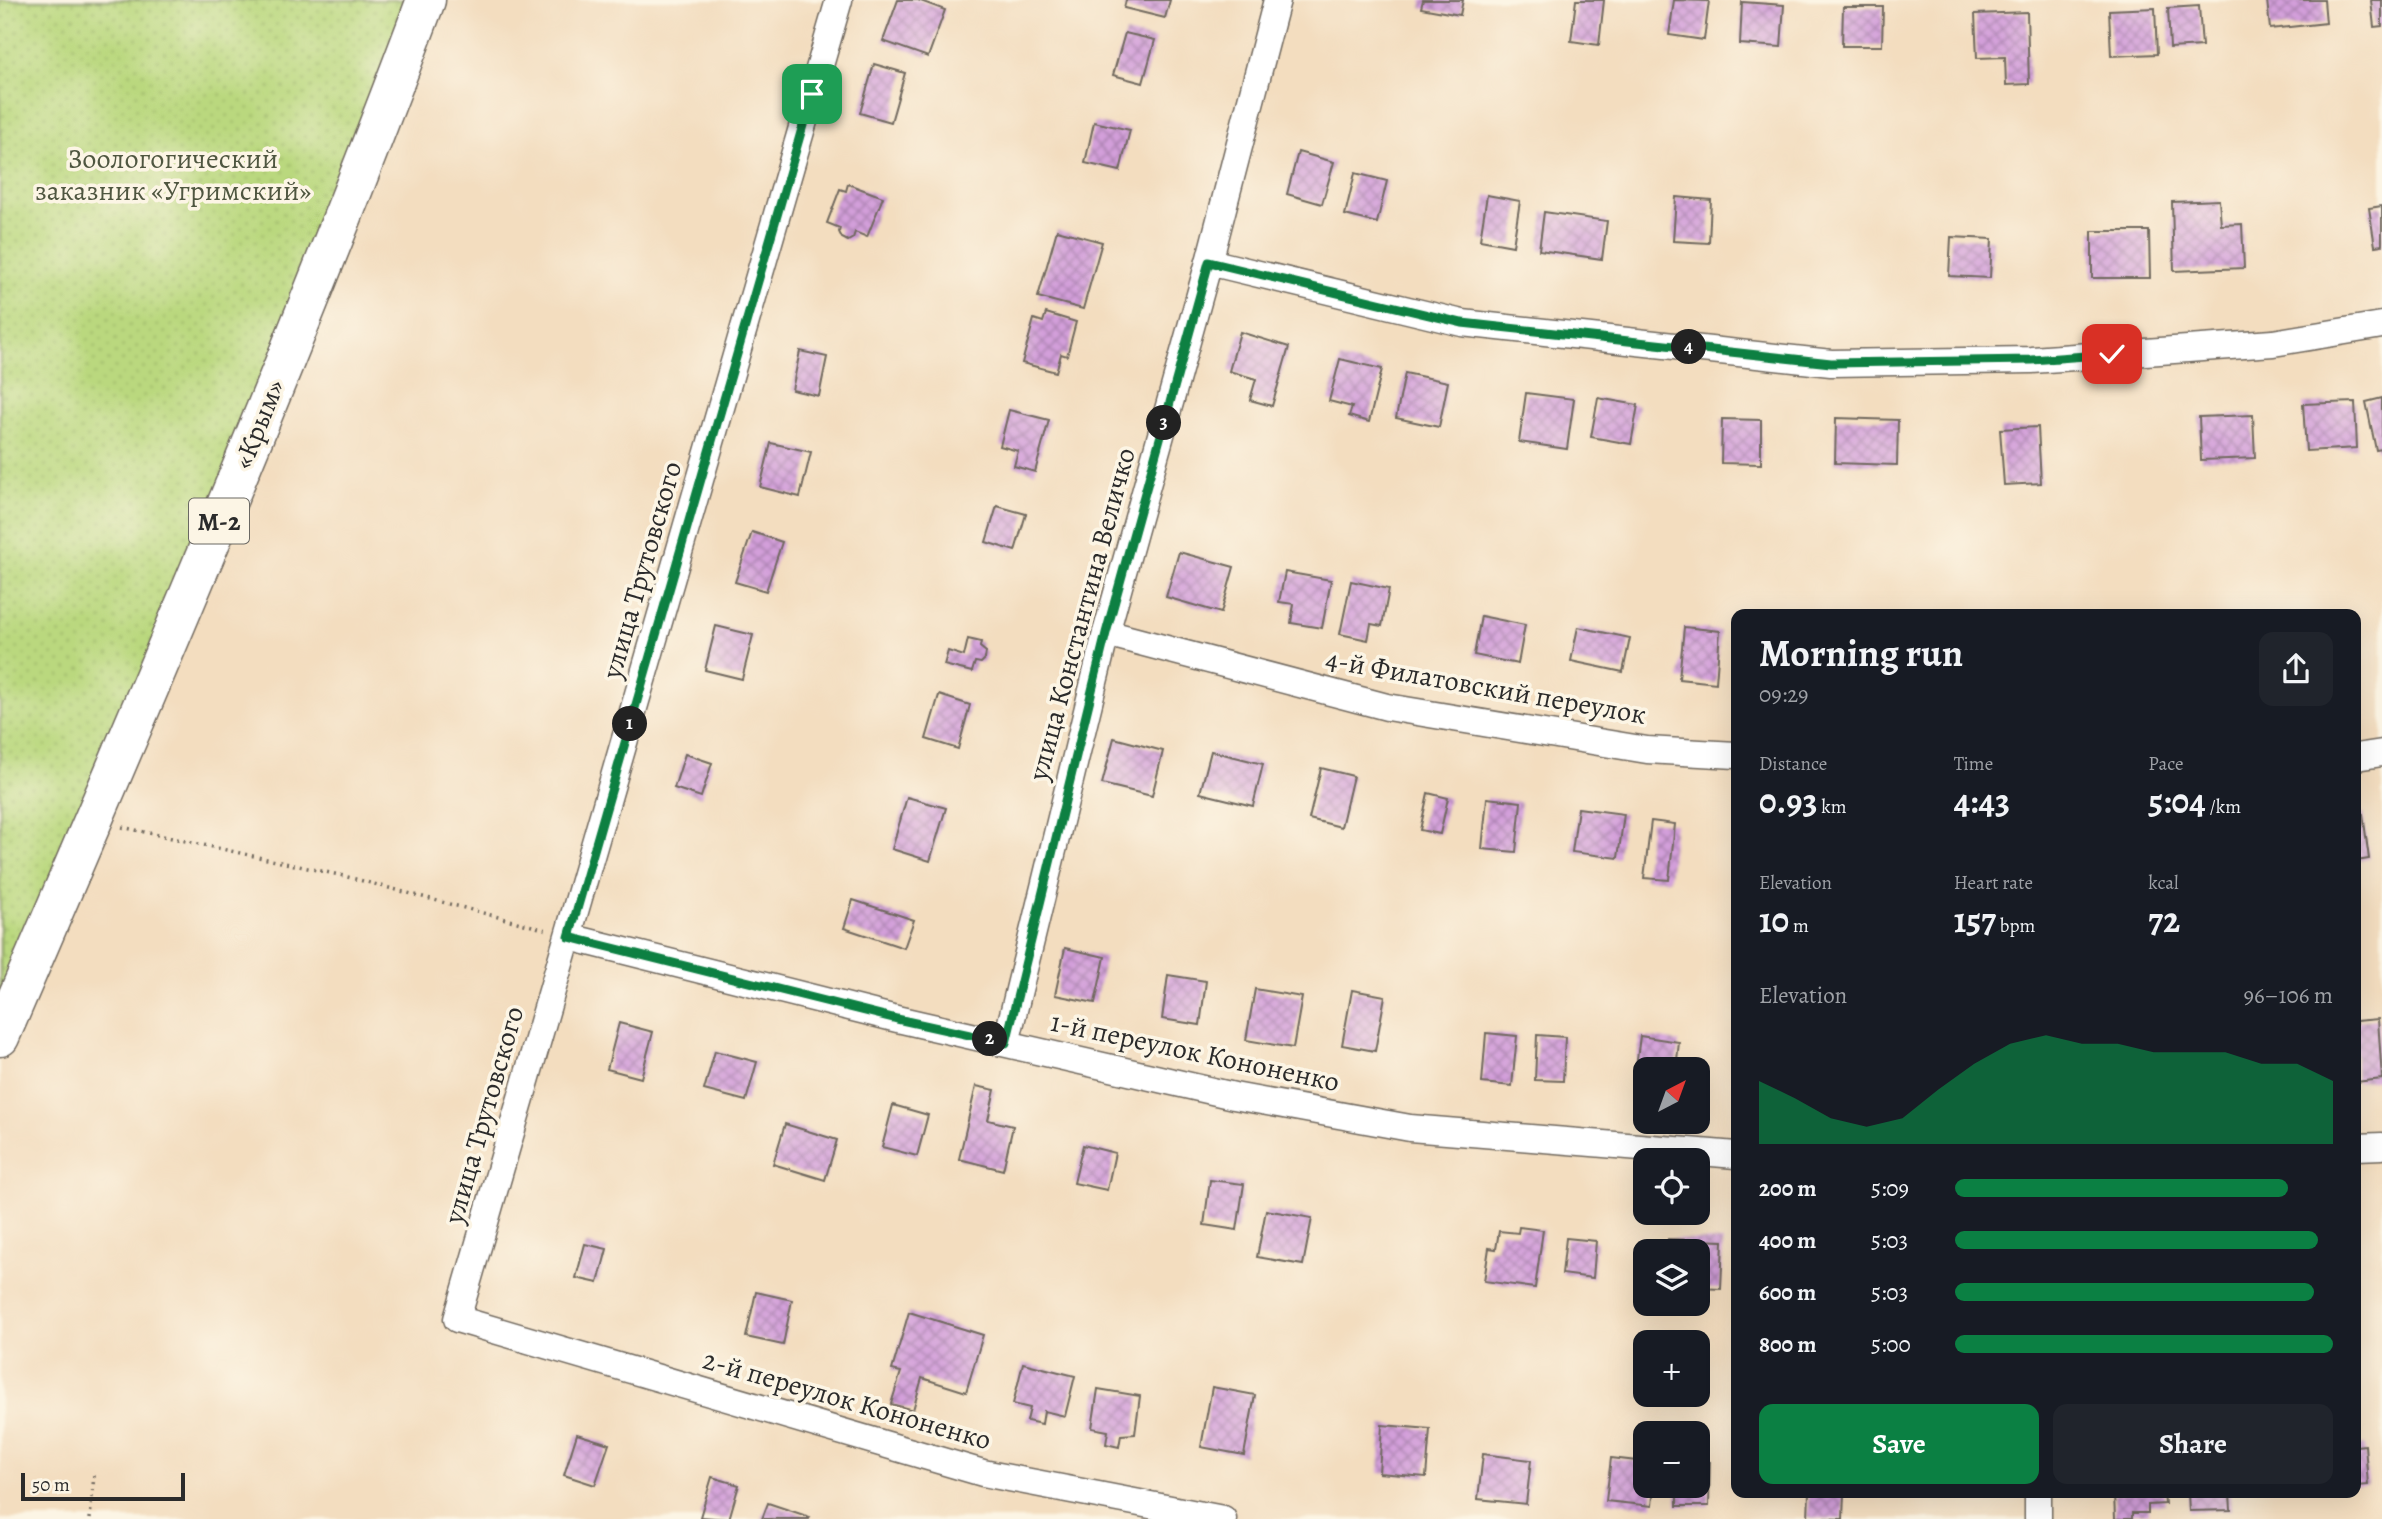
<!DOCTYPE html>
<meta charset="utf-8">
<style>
:root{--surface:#171b24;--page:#20242c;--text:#f1f3f6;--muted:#9ea1a6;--accent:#0b8043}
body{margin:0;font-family:Alegreya,serif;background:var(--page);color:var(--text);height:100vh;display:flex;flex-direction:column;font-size:26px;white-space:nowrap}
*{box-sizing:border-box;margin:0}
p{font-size:23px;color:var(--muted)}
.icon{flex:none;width:38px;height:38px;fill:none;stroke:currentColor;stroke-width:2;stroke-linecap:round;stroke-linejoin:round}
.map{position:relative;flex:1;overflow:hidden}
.sheet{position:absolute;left:1731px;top:609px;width:630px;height:889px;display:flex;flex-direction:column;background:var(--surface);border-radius:14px;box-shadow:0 7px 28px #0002}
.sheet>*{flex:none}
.needle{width:46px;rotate:41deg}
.controls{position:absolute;left:1633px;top:1057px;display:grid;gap:14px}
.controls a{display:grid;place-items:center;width:77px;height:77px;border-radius:14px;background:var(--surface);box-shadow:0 7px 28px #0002;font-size:35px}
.scale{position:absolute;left:21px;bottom:18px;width:164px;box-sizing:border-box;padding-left:7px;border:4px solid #2b2b2b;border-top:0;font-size:19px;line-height:24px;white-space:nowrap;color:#2b2b2b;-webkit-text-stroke:5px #fcf5e5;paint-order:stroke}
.pin{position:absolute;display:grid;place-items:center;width:60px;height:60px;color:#fff;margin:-30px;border-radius:14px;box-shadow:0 4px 10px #0006}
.km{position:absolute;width:35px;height:35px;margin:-18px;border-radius:50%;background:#222;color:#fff;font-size:19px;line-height:35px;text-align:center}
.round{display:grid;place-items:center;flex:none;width:74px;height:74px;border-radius:14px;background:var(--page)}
.overview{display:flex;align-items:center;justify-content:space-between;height:119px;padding:0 28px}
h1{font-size:38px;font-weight:700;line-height:52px}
.stats{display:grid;grid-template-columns:repeat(3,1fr);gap:10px;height:119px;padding:7px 28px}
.stats div{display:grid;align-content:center}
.stats b{font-size:35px;font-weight:700}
.stats small{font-size:19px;font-weight:400}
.stats p{font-size:19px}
.chart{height:196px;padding:14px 28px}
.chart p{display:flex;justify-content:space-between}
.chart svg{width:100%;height:126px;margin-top:7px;fill:var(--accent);opacity:.7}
.primary-button{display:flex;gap:14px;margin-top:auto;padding:14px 28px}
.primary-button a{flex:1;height:80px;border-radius:14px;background:var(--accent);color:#fff;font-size:28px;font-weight:700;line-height:80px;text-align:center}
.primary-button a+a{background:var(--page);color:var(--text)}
ul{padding:0 28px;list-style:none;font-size:23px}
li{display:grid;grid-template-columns:112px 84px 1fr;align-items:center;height:52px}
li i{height:18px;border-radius:9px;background:var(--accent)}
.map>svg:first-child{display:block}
.park{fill:url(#park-dots);stroke:#728254;stroke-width:2}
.building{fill:url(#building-cross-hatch)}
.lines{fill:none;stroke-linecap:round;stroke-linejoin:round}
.minor-casing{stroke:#71695f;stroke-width:29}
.trunk-casing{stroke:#71695f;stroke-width:41}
.path{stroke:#71695f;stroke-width:3.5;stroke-dasharray:2 5;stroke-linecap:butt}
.minor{stroke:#fff;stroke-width:26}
.trunk{stroke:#fff;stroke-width:38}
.route-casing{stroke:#fff;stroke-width:14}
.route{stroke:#0b8043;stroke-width:9}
.labels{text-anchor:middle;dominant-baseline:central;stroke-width:7;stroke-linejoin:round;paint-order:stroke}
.shield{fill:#fcf5e5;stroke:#6a6863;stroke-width:2}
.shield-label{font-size:26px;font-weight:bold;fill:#2b2b2b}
.park-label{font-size:28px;fill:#4f5640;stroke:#fcf5e5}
.street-label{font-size:28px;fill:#2b2b2b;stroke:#fcf5e5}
</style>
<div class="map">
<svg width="2382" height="1519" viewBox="0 0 2382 1519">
<defs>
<pattern id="park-dots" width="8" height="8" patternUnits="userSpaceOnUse" patternTransform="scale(1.75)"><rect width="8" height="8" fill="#bad87e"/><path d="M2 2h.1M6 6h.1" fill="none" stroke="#a0ba6d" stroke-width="1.8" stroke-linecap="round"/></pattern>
<pattern id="building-cross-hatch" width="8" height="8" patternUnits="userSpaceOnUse" patternTransform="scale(1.75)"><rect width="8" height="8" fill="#d39fda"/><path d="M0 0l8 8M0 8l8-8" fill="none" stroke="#ab82b1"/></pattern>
</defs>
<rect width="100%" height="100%" fill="#fcf5e5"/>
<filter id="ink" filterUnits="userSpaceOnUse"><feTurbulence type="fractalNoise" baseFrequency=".0143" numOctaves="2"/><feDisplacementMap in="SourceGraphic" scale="14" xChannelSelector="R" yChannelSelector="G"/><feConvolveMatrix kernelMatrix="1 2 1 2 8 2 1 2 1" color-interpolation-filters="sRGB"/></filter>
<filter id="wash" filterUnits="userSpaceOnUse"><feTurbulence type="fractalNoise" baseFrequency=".00686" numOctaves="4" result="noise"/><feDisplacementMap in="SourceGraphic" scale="28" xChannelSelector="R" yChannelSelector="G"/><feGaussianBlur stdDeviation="1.57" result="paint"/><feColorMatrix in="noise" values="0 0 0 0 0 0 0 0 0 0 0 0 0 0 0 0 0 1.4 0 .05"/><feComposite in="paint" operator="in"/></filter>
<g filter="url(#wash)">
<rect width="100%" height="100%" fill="#f3ddbf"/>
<polygon class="park" points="0,0 426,0 0,1037"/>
<g id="blocks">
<g class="building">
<polygon points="898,0 918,0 945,10 928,57 883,41"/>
<polygon points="1126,0 1170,0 1165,18 1124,8"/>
<polygon points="1423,0 1463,0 1460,15 1421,8"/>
<polygon points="1576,0 1604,0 1599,45 1571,41"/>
<polygon points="1674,0 1709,1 1704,40 1669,35"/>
<polygon points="2267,0 2324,0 2326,23 2270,29"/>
<polygon points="2371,0 2382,0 2382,26 2374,27"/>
<polygon points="1742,2 1784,5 1781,47 1740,44"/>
<polygon points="2199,6 2202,46 2170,48 2168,8"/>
<polygon points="1843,7 1883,7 1882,46 1842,46"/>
<polygon points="2155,8 2157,54 2111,56 2109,10"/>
<polygon points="2027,12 2029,84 2006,85 2005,57 1977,58 1975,14"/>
<polygon points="1125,33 1155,40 1143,83 1113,75"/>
<polygon points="874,64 905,73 891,122 860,113"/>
<polygon points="1094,122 1130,130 1120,171 1085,163"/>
<polygon points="1298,152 1334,162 1322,204 1287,194"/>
<polygon points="1355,173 1387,181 1377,223 1345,215"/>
<polygon points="848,184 883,197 867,237 855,232 853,238 848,241 842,238 839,232 840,228 827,223 840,189 846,191"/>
<polygon points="1487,195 1520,201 1513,246 1480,240"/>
<polygon points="1676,197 1711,200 1709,243 1673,241"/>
<polygon points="2219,200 2221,225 2242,224 2244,268 2174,271 2172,202"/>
<polygon points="2382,206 2382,245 2375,246 2369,208"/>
<polygon points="1544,212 1607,221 1602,259 1539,250"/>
<polygon points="1057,230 1102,242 1083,309 1038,297"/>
<polygon points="2092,231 2149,231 2150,278 2092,278"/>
<polygon points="1951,237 1992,239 1990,278 1949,276"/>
<polygon points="1046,313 1076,322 1067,356 1061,354 1056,372 1022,363 1034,319 1043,322"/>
<polygon points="1240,332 1289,347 1272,406 1250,400 1256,379 1229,371"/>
<polygon points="800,351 827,357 819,396 792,390"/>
<polygon points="1340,359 1382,369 1369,422 1349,416 1352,407 1329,401"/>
<polygon points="1405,373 1448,382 1439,427 1396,418"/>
<polygon points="1526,393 1574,399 1567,449 1519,442"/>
<polygon points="1598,398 1638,405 1631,444 1591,437"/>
<polygon points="2382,398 2382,449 2376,450 2366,402"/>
<polygon points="2355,402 2357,448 2306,451 2303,404"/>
<polygon points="1009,410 1049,420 1035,472 1014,466 1018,451 1000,446"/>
<polygon points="2253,415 2255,458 2201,460 2199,417"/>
<polygon points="1836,418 1898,420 1897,465 1835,463"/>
<polygon points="1722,419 1761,420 1761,464 1721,463"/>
<polygon points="2038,427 2041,483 2004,485 2000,429"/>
<polygon points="771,443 811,452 800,497 760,487"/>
<polygon points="997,506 1026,514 1015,551 986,542"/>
<polygon points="752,532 782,542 766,591 735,582"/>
<polygon points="1179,552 1234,567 1221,613 1166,597"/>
<polygon points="1285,572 1331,580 1322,628 1291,623 1294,604 1279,602"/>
<polygon points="1351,581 1389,589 1382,626 1371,624 1368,640 1340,634"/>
<polygon points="1481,616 1525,625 1518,664 1474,655"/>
<polygon points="716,626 753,635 742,679 705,670"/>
<polygon points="1578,627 1630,638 1623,672 1571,661"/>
<polygon points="1684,627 1720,631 1716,683 1679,679"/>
<polygon points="968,639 981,642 980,647 986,652 985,659 981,663 975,662 972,672 944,665 948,651 964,656"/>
<polygon points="939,695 970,705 958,749 926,739"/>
<polygon points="1114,738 1163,751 1152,796 1102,784"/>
<polygon points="1211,751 1263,764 1253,806 1200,793"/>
<polygon points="685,754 712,763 701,797 674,788"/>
<polygon points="1321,768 1353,776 1341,827 1309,819"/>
<polygon points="1428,793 1448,798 1440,834 1420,830"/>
<polygon points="907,797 946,808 930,861 892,849"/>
<polygon points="1487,798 1521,802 1516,852 1482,849"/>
<polygon points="1578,808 1624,814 1618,858 1572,852"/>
<polygon points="2363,814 2369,859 2356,861 2356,815"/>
<polygon points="1651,821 1675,824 1669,880 1644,878"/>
<polygon points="853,900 914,920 904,948 844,928"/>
<polygon points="1065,948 1105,957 1095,1003 1055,995"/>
<polygon points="1168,975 1206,981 1200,1025 1162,1019"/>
<polygon points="1255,989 1302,997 1293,1048 1246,1040"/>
<polygon points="1352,990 1385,996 1375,1051 1342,1045"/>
<polygon points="2378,1019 2382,1079 2356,1082 2356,1021"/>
<polygon points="619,1023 653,1032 641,1078 607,1069"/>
<polygon points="1486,1033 1517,1036 1512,1086 1482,1083"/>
<polygon points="1537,1035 1565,1037 1563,1081 1535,1080"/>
<polygon points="1640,1036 1679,1042 1676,1069 1645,1069 1645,1099 1632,1097"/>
<polygon points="715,1051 757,1062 746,1101 704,1090"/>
<polygon points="976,1086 995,1090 988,1120 1013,1126 1003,1170 959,1159"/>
<polygon points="893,1105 928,1115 917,1156 882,1147"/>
<polygon points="785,1124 837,1140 825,1180 773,1164"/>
<polygon points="1083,1145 1115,1153 1107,1190 1074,1183"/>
<polygon points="1210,1180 1244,1184 1237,1230 1204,1225"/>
<polygon points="1266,1210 1312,1218 1303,1265 1257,1257"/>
<polygon points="1519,1227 1543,1230 1535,1288 1484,1281 1489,1248 1496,1249 1499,1231 1518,1233"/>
<polygon points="1566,1238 1596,1241 1593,1278 1562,1274"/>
<polygon points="1668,1239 1723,1241 1721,1289 1698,1288 1698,1251 1668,1251"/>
<polygon points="585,1244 607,1249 598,1283 576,1278"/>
<polygon points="756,1292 792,1300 783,1345 746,1337"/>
<polygon points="909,1312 983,1335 966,1392 922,1378 913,1410 891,1404 901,1372 892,1370"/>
<polygon points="1023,1363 1075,1376 1065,1416 1044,1411 1042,1424 1027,1421 1030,1408 1013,1404"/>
<polygon points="1212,1387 1255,1395 1244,1455 1201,1447"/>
<polygon points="1098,1389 1140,1396 1135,1434 1121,1435 1119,1447 1106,1444 1108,1431 1092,1428"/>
<polygon points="1382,1425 1430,1429 1426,1477 1379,1473"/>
<polygon points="577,1434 609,1444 595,1485 564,1475"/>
<polygon points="2365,1445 2368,1485 2356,1486 2356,1446"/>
<polygon points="1483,1454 1531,1460 1526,1504 1478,1499"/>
<polygon points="1611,1458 1645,1462 1645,1486 1654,1486 1652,1506 1606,1501"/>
<polygon points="1698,1461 1710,1462 1709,1506 1677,1506 1677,1486 1698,1486"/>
<polygon points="712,1477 739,1485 729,1519 700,1517"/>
<polygon points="1809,1493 1844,1493 1843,1519 1808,1518"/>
<polygon points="2114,1493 2164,1493 2165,1504 2148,1505 2148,1513 2132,1513 2132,1519 2115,1519"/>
<polygon points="2188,1493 2230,1493 2231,1510 2189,1511"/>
<polygon points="768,1503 810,1517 809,1519 762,1519"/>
</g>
</g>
</g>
<g filter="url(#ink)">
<use href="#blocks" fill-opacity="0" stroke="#71695f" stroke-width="2"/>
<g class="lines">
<defs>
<g id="minor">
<polyline points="839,0 457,1319 983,1473 1223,1519"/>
<polyline points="1209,262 1462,323 1831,363 2032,360 2273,343 2382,325"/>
<polyline points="1106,633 1387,707 1647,750 1736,755"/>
<polyline points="2356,757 2382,753"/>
<polyline points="569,937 897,1019 1234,1096 1410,1128 1736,1155"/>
<polyline points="1006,1043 1106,633 1209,262 1277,0"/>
<polyline points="2356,1147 2382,1146"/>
<polyline points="2038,1519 2038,1493"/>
</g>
<path id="trunk" d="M0,1037C148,694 295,350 426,0"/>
</defs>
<use href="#minor" class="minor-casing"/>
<use href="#trunk" class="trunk-casing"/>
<g class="path">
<polyline points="122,827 344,876 547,930"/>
<polyline points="90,1519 94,1475"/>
</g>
<use href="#minor" class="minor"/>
<use href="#trunk" class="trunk"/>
</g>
</g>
<g class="lines" filter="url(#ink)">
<defs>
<polyline id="route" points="812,94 569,937 897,1019 1006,1043 1106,633 1209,262 1462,323 1831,363 2032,360 2112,354"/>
</defs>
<use href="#route" class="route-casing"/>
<use href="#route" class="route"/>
</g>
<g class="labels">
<rect class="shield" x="189" y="498.5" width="60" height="45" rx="5"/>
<g class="shield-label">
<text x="219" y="521">М-2</text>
</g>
<g class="park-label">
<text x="173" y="159">Зоологогический<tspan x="173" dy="32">заказник «Угримский»</tspan></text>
</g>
<g class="street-label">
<text transform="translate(259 424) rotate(-68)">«Крым»</text>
<text transform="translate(642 570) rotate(-74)">улица Трутовского</text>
<text transform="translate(1082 614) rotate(-75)">улица Константина Величко</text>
<text transform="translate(1486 687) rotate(10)">4-й Филатовский переулок</text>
<text transform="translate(1195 1052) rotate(12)">1-й переулок Кононенко</text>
<text transform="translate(484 1115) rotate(-74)">улица Трутовского</text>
<text transform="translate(847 1400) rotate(16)">2-й переулок Кононенко</text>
</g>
</g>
</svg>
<div class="controls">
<a><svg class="needle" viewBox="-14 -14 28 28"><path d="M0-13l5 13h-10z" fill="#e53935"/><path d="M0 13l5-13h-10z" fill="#9ea1a6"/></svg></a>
<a><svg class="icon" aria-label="locate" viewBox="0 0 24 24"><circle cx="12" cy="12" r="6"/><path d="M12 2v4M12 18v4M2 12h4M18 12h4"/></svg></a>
<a><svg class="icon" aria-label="layers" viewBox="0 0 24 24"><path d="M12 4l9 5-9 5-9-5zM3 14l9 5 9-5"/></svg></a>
<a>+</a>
<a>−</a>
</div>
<div class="scale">50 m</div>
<div class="pin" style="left:812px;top:94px;background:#1e9e55"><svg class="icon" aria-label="arrive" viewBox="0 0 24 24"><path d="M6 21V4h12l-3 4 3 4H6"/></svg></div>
<div class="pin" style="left:2112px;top:354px;background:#d93025"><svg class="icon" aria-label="check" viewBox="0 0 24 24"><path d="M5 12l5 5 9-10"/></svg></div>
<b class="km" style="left:630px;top:724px">1</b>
<b class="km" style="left:990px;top:1039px">2</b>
<b class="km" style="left:1164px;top:423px">3</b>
<b class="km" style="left:1689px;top:347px">4</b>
<section class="sheet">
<div class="overview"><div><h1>Morning run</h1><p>09:29</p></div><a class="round"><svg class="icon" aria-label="share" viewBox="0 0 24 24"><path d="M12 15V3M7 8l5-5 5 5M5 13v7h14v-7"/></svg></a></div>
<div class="stats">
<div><p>Distance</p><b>0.93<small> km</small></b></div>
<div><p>Time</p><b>4:43</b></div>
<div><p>Pace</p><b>5:04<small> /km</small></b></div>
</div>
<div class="stats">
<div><p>Elevation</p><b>10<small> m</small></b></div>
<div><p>Heart rate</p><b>157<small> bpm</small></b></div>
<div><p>kcal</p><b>72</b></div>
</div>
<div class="chart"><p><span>Elevation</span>96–106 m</p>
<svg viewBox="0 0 160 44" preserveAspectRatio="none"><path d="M0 44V22L10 28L20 35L30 38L40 35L50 25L60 16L70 9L80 6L90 9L100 9L110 12L120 12L130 12L140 16L150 16L160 22V44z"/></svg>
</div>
<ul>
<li><b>200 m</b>5:09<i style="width:88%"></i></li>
<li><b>400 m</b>5:03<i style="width:96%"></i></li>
<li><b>600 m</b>5:03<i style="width:95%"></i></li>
<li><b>800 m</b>5:00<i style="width:100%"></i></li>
</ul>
<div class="primary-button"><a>Save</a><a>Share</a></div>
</section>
</div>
